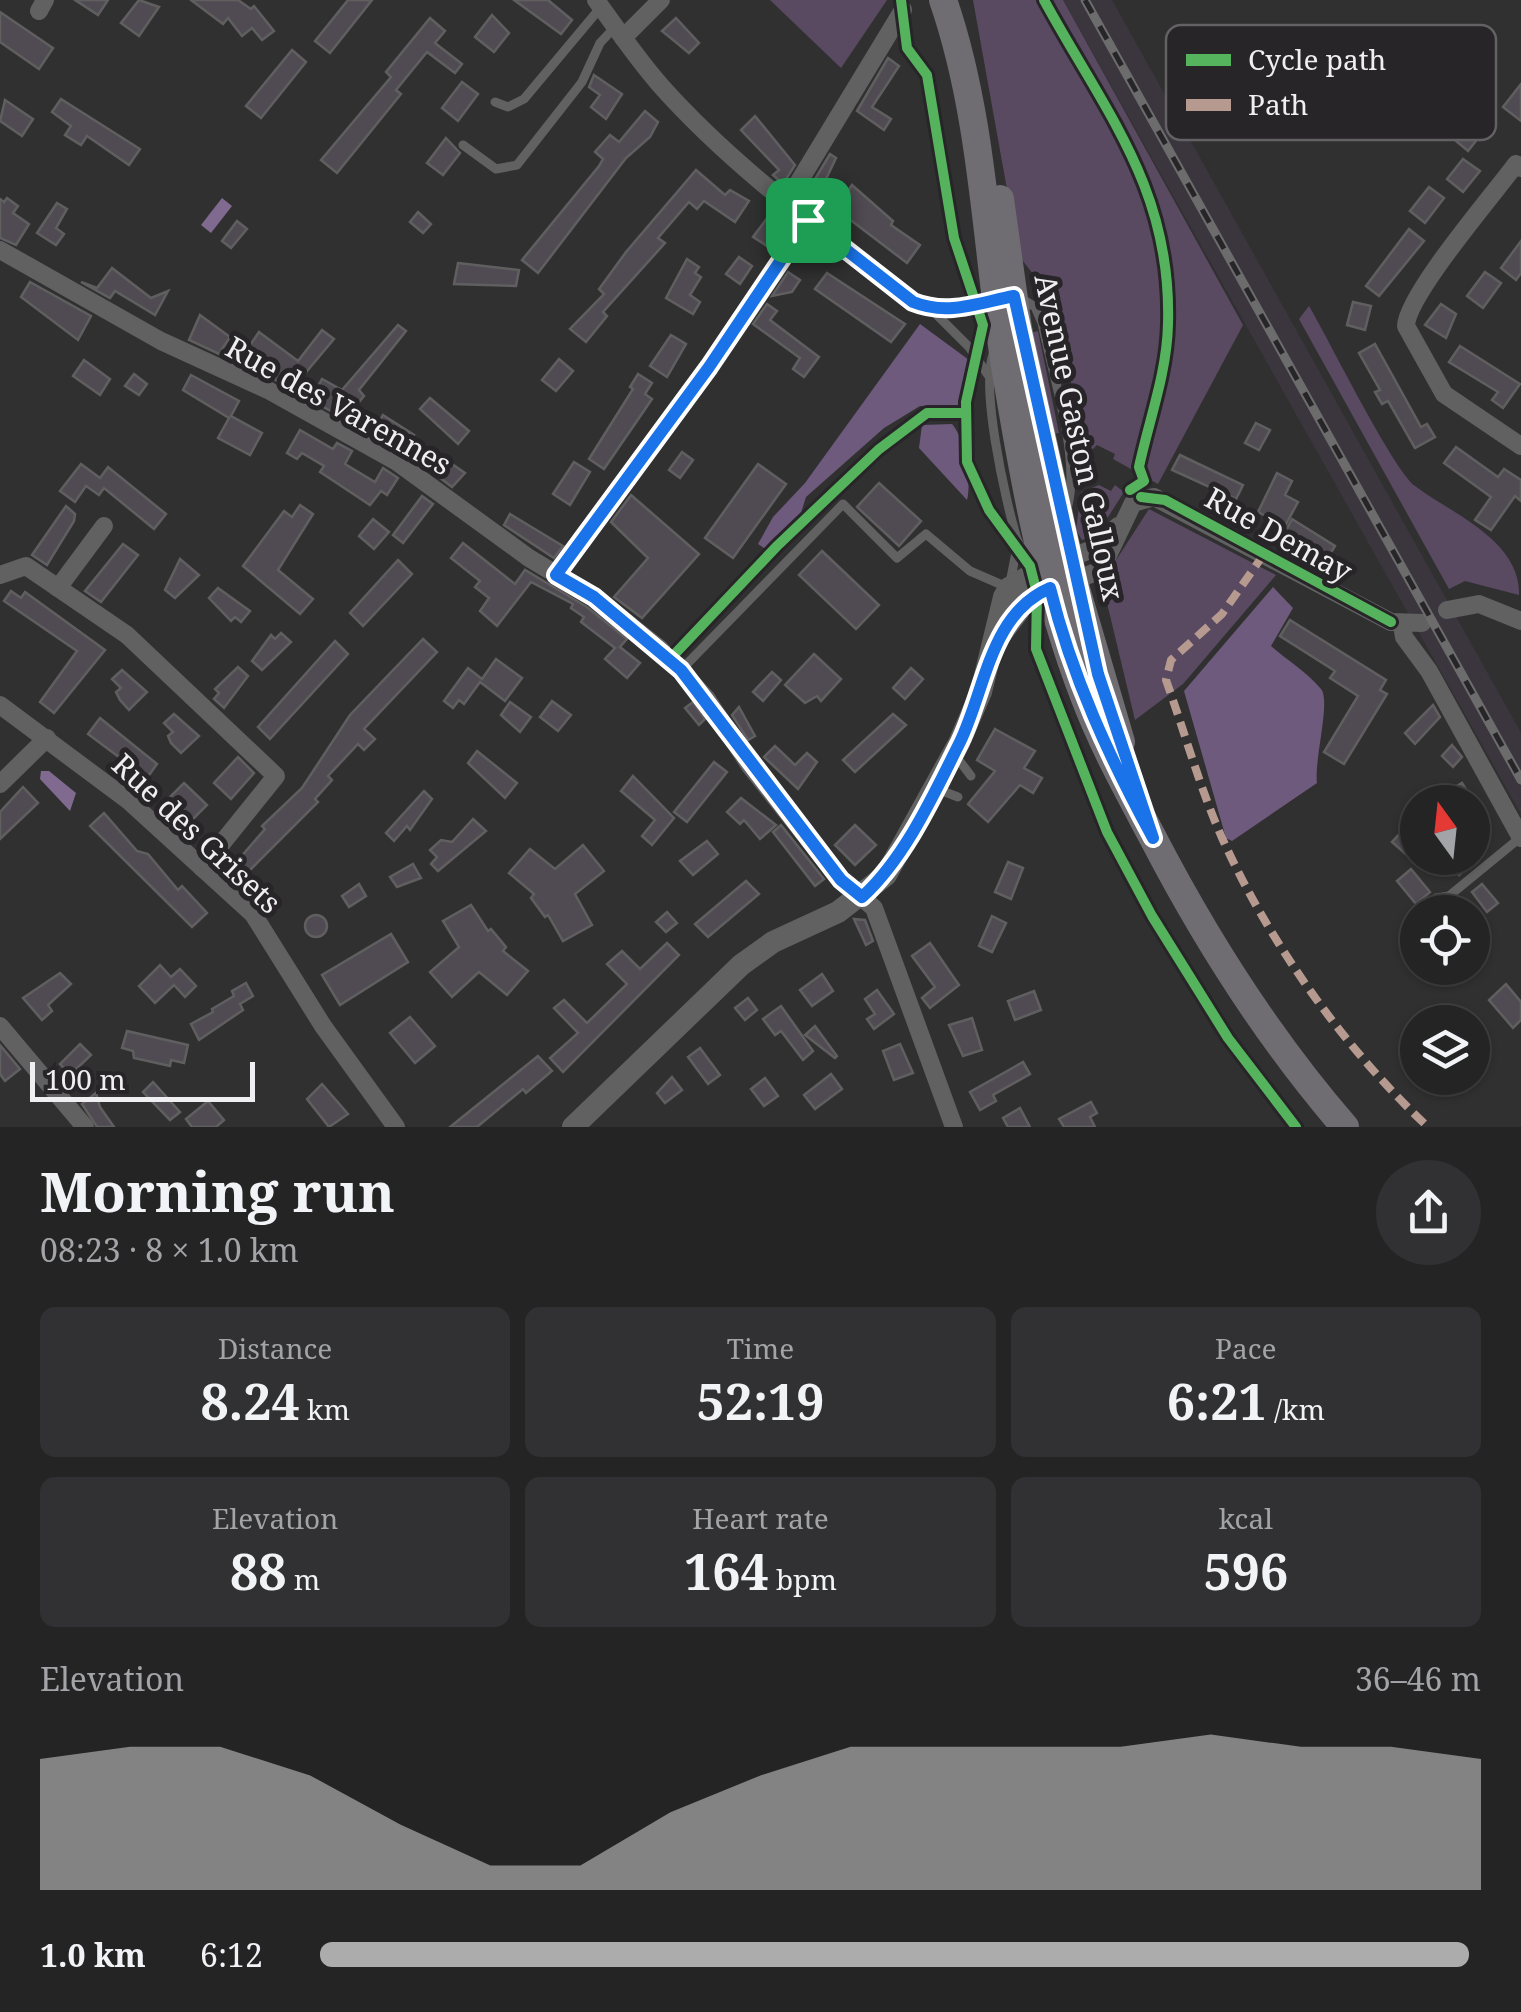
<!DOCTYPE html>
<meta charset="utf-8">
<style>
:root{--surface:#252425;--page:#313032;--text:#f1f3f6;--muted:#a3a4a7;--line:#424142;--accent:#acacad}
body{margin:0;font-family:"Noto Serif",serif;background:var(--page);color:var(--text);height:100vh;display:flex;flex-direction:column;font-size:38px;white-space:nowrap}
*{box-sizing:border-box;margin:0}
p{font-size:32px;color:var(--muted)}
.icon{flex:none;width:55px;height:55px;fill:none;stroke:currentColor;stroke-width:2;stroke-linecap:round;stroke-linejoin:round}
.map{position:relative;height:1127px;overflow:hidden}
.side{display:flex;flex-direction:column;background:var(--surface);flex:1}
.side>*{flex:none}
.needle{width:65px;rotate:345deg}
.fabs{position:absolute;left:1400px;top:785px;display:grid;gap:20px}
.fabs a{display:grid;place-items:center;width:90px;height:90px;border-radius:50%;background:var(--surface);box-shadow:0 2px 8px #0004,0 0 0 2px var(--line);font-size:50px}
.scale{position:absolute;left:30px;bottom:25px;width:225px;box-sizing:border-box;padding-left:10px;border:5px solid #efeef0;border-top:0;font-size:28px;line-height:35px;white-space:nowrap;color:#efeef0;-webkit-text-stroke:8px #272528;paint-order:stroke}
.pin{position:absolute;display:grid;place-items:center;width:85px;height:85px;color:#fff;margin:-42px;border-radius:20px;box-shadow:0 5px 15px #0006}
.round{display:grid;place-items:center;flex:none;width:105px;height:105px;border-radius:52px;background:var(--page)}
.head{display:flex;align-items:center;justify-content:space-between;height:170px;padding:0 40px}
h1{font-size:55px;font-weight:700;line-height:75px}
.figures{display:grid;grid-template-columns:repeat(3,1fr);gap:15px;height:170px;padding:10px 40px}
.figures div{display:grid;align-content:center;border-radius:15px;background:var(--page);text-align:center}
.figures b{font-size:50px;font-weight:700}
.figures small{font-size:28px;font-weight:400}
.figures p{font-size:28px}
.chart{height:280px;padding:20px 40px}
.chart p{display:flex;justify-content:space-between}
.chart svg{width:100%;height:180px;margin-top:10px;fill:var(--accent);opacity:.7}
ul{padding:0 40px;list-style:none;font-size:32px}
li{display:grid;grid-template-columns:160px 120px 1fr;align-items:center;height:75px}
li i{height:25px;border-radius:12px;background:var(--accent)}
.map>svg:first-child{display:block}
.built{fill:#3b363d}
.green{fill:#594a61}
.forest{fill:#6e5a7c}
.water{fill:#816a90}
.building{fill:#504b52;stroke:#605f60;stroke-width:2.5}
.lines{fill:none;stroke-linecap:round;stroke-linejoin:round}
.service{stroke:#616162;stroke-width:9}
.minor{stroke:#616162;stroke-width:18}
.tertiary{stroke:#616162;stroke-width:22}
.primary{stroke:#706d72;stroke-width:28}
.rail-casing{stroke:#6d6c6d;stroke-width:9}
.rail{stroke:#272528;stroke-width:5;stroke-dasharray:15;stroke-linecap:butt}
.quiet{stroke:#b69a8f;stroke-width:8;stroke-dasharray:15 8;stroke-linecap:butt}
.cycleway-casing{stroke:#272528;stroke-width:16}
.cycleway{stroke:#56b35d;stroke-width:10}
.route-casing{stroke:#fff;stroke-width:20}
.route{stroke:#1a73e8;stroke-width:12}
.labels{text-anchor:middle;dominant-baseline:central;stroke-width:10;stroke-linejoin:round;paint-order:stroke}
.street-label{font-size:30px;fill:#efeef0;stroke:#272528}
.key{fill:#272528;stroke:#636164;stroke-width:2.5}
.key-label{font-size:28px;fill:#efeef0}
</style>
<div class="map">
<svg width="1521" height="1127" viewBox="0 0 1521 1127">
<rect width="100%" height="100%" fill="#313031"/>
<polygon class="built" points="1063,0 1112,0 1521,733 1521,814"/>
<g class="green">
<polygon points="770,0 887,0 841,68"/>
<polygon points="973,0 1063,0 1243,325 1158,484 1113,459 1115,454 1097,445 1093,449 1087,446 1048,293 1019,256"/>
<path d="M1309,306C1328,338 1393,470 1415,486C1449,512 1521,540 1519,595L1465,581L1449,589L1299,319Z"/>
<polygon points="1038,331 1059,433 1051,434 1031,333"/>
<polygon points="1099,485 1111,491 1115,485 1124,492 1096,536 1082,540 1076,530 1081,492"/>
<polygon points="1149,509 1276,575 1183,684 1135,720 1102,582"/>
</g>
<g class="forest">
<polygon points="920,324 969,360 960,407 920,406 884,428 806,497 800,516 767,550 758,544 773,517 805,483"/>
<path d="M952,424C965,439 972,480 967,500L919,448L922,425Z"/>
<path d="M1273,587L1293,608L1271,646C1287,660 1308,673 1321,689C1331,701 1314,759 1317,783L1232,841L1226,838L1184,691Z"/>
</g>
<g class="water">
<polygon points="222,198 232,206 211,233 201,225"/>
<polygon points="41,771 49,771 76,793 70,811 40,779"/>
</g>
<g class="building">
<polygon points="75,0 108,0 98,15"/>
<polygon points="139,0 159,7 139,36 121,23"/>
<polygon points="191,0 238,0 251,9 254,6 274,31 262,40 252,28 242,36 228,18 223,24"/>
<polygon points="348,0 372,0 330,53 315,41"/>
<polygon points="514,0 548,0 572,20 561,34"/>
<polygon points="0,12 53,48 39,69 0,42"/>
<polygon points="492,15 509,33 494,52 475,37"/>
<polygon points="430,18 445,31 435,43 462,64 455,73 427,52 396,90 401,94 337,173 321,160 391,77 386,72"/>
<polygon points="676,18 699,43 689,53 662,31"/>
<polygon points="292,50 306,62 261,118 246,106"/>
<polygon points="888,58 899,66 872,107 891,119 884,130 857,111"/>
<polygon points="594,75 622,94 606,119 591,107 600,95 589,87"/>
<polygon points="462,82 478,94 458,121 442,108"/>
<polygon points="1521,84 1521,121 1503,107"/>
<polygon points="61,99 140,149 129,165 87,136 81,145 65,135 71,126 52,112"/>
<polygon points="5,100 33,119 22,136 0,121"/>
<polygon points="645,111 658,122 650,137 626,158 538,273 522,260 599,166 603,159 595,152 610,135 619,142"/>
<polygon points="1476,113 1490,123 1468,151 1455,140"/>
<polygon points="755,116 795,165 783,184 773,175 779,170 741,130"/>
<polygon points="446,138 460,153 443,175 427,163"/>
<polygon points="830,154 836,158 819,194 809,189"/>
<polygon points="1463,159 1480,171 1463,192 1447,179"/>
<polygon points="696,170 725,195 730,190 749,201 735,222 704,201 697,209 689,202 658,238 665,243 603,312 607,316 586,342 570,329 604,294 599,289 626,252"/>
<polygon points="852,185 893,221 891,225 920,245 907,263 836,209"/>
<polygon points="1429,187 1444,198 1425,223 1410,211"/>
<polygon points="7,198 18,206 13,213 29,224 16,245 0,238 0,199 4,202"/>
<polygon points="57,203 67,209 56,228 64,234 56,245 37,233"/>
<polygon points="418,212 431,224 423,233 410,222"/>
<polygon points="768,217 781,226 767,246 753,237"/>
<polygon points="237,221 247,229 231,248 222,241"/>
<polygon points="1409,229 1424,241 1379,296 1366,286"/>
<polygon points="1521,241 1521,273 1516,280 1501,268"/>
<polygon points="739,257 752,266 740,284 726,274"/>
<polygon points="687,259 699,267 695,273 701,277 690,295 700,302 693,314 666,298"/>
<polygon points="458,263 519,270 516,286 454,284"/>
<polygon points="112,268 151,298 168,291 155,315 115,291 110,298 81,282 97,288"/>
<polygon points="788,272 800,280 792,292 772,296"/>
<polygon points="1485,272 1501,283 1483,308 1467,296"/>
<polygon points="827,273 905,324 891,342 815,289"/>
<polygon points="30,282 91,316 78,340 21,297"/>
<polygon points="1353,302 1371,306 1365,330 1347,325"/>
<polygon points="767,304 777,311 770,320 819,357 804,377 793,369 800,358 753,324"/>
<polygon points="1441,304 1456,314 1446,338 1425,325"/>
<polygon points="200,315 230,337 219,354 189,340"/>
<polygon points="398,325 406,331 359,390 364,396 345,419 311,400 322,379 342,390"/>
<polygon points="322,330 334,339 292,389 272,378 277,369 248,348 259,332 298,361"/>
<polygon points="671,335 686,344 667,377 650,366"/>
<polygon points="1375,344 1421,427 1427,424 1435,437 1415,448 1388,401 1382,404 1375,392 1380,390 1359,353"/>
<polygon points="1460,346 1520,384 1503,408 1492,400 1498,392 1449,362"/>
<polygon points="559,359 573,371 556,391 542,380"/>
<polygon points="84,360 110,379 100,395 73,376"/>
<polygon points="134,374 147,384 139,395 125,386"/>
<polygon points="638,374 652,383 645,394 652,399 604,469 589,459 633,389 630,387"/>
<polygon points="191,375 239,401 231,416 262,433 250,455 218,438 229,418 183,390"/>
<polygon points="430,398 469,431 458,444 420,409"/>
<polygon points="383,415 414,435 404,452 384,440 387,435 376,426"/>
<polygon points="1256,423 1270,430 1259,450 1245,443"/>
<polygon points="300,430 333,449 337,443 352,451 345,464 375,482 383,468 398,478 387,495 381,491 370,505 320,472 324,466 302,453 297,459 287,453"/>
<polygon points="1456,447 1498,477 1504,469 1521,480 1521,501 1515,496 1491,530 1475,520 1491,497 1444,463"/>
<polygon points="682,452 693,460 680,478 669,470"/>
<polygon points="436,453 465,473 452,487 426,467"/>
<polygon points="1180,455 1243,485 1236,499 1172,470"/>
<polygon points="574,462 590,472 570,505 553,494"/>
<polygon points="81,464 100,478 108,467 166,514 154,529 104,488 99,495 86,486 75,502 60,491"/>
<polygon points="758,464 786,484 733,558 705,538"/>
<polygon points="1277,473 1292,481 1285,495 1298,502 1285,526 1258,512"/>
<polygon points="879,483 921,521 899,546 857,507"/>
<polygon points="631,495 699,554 642,618 614,597 648,558 611,522"/>
<polygon points="422,496 433,504 403,543 393,535"/>
<polygon points="300,505 313,514 278,570 313,599 300,614 243,566 284,511 292,517"/>
<polygon points="66,506 75,514 74,521 47,565 32,555"/>
<polygon points="510,514 563,546 554,558 504,525"/>
<polygon points="373,519 389,532 374,549 359,536"/>
<polygon points="1292,519 1335,546 1326,561 1283,536"/>
<polygon points="463,543 515,584 525,570 587,607 627,639 620,647 640,663 627,678 605,659 615,648 581,622 584,617 571,608 573,604 531,582 497,626 480,611 489,598 475,587 480,581 451,558"/>
<polygon points="123,544 138,555 101,602 85,591"/>
<polygon points="822,551 879,605 856,629 799,575"/>
<polygon points="180,559 199,575 175,598 165,590"/>
<polygon points="398,560 412,574 363,626 350,613"/>
<polygon points="218,588 250,611 241,622 235,617 231,621 209,598"/>
<polygon points="11,591 21,598 25,592 105,650 54,713 40,702 77,651 4,601"/>
<polygon points="1290,620 1386,680 1380,690 1387,694 1344,764 1324,752 1358,696 1330,678 1335,671 1280,636"/>
<polygon points="281,633 291,642 262,670 252,661 271,635 275,639"/>
<polygon points="423,639 437,652 364,729 375,739 364,750 358,744 328,776 332,780 315,799 318,802 244,876 233,866 265,829 262,826 302,788 350,715"/>
<polygon points="335,641 348,654 270,739 258,727"/>
<polygon points="814,654 841,679 821,701 817,696 805,703 785,685"/>
<polygon points="496,659 522,678 505,701 480,682 464,704 459,700 453,708 444,701 468,668 482,679"/>
<polygon points="238,667 248,676 224,708 214,699 219,693 215,689"/>
<polygon points="911,668 923,679 905,699 893,688"/>
<polygon points="122,670 147,692 129,710 120,700 116,692 121,688 112,679"/>
<polygon points="772,672 781,680 763,701 753,692"/>
<polygon points="552,701 571,715 558,731 540,717"/>
<polygon points="510,702 531,717 520,732 501,715"/>
<polygon points="693,702 705,719 699,725 685,708"/>
<polygon points="1433,705 1440,717 1415,744 1405,733"/>
<polygon points="739,707 755,736 748,740 732,715"/>
<polygon points="174,714 199,736 181,753 171,743 168,736 173,732 164,723"/>
<polygon points="893,714 906,725 855,772 843,760"/>
<polygon points="100,718 157,764 147,778 88,734"/>
<polygon points="995,729 1035,751 1024,768 1042,778 1033,793 1020,785 988,822 968,804 995,771 977,760"/>
<polygon points="1452,745 1462,757 1453,767 1442,756"/>
<polygon points="775,746 795,765 807,753 817,762 798,789 764,757"/>
<polygon points="477,751 517,783 505,798 468,763"/>
<polygon points="238,757 254,773 231,799 214,783"/>
<polygon points="714,762 727,772 687,822 674,812"/>
<polygon points="633,776 674,818 652,845 642,836 655,820 621,791"/>
<polygon points="184,783 207,805 193,819 170,797"/>
<polygon points="1462,783 1474,802 1448,802 1443,794"/>
<polygon points="23,787 38,803 0,839 0,812"/>
<polygon points="424,791 432,799 410,830 407,826 394,841 386,833"/>
<polygon points="741,798 776,825 760,839 744,820 740,824 727,812"/>
<polygon points="104,813 137,851 148,854 178,890 182,886 207,913 192,927 90,826"/>
<polygon points="473,819 486,831 438,871 431,864 437,857 430,850 441,840 452,842"/>
<polygon points="781,825 824,879 815,886 773,832"/>
<polygon points="855,825 876,845 855,865 835,845"/>
<polygon points="1406,827 1418,838 1418,865 1392,842"/>
<polygon points="707,841 718,854 693,875 680,861"/>
<polygon points="583,845 604,871 575,894 592,925 563,941 548,915 545,917 531,898 534,894 509,873 530,849 555,869"/>
<polygon points="1445,858 1479,858 1459,875"/>
<polygon points="1008,862 1023,868 1011,899 995,892"/>
<polygon points="413,864 421,878 397,887 390,877"/>
<polygon points="1411,869 1430,892 1416,904 1397,881"/>
<polygon points="746,881 759,894 708,937 695,924"/>
<polygon points="359,884 366,896 349,907 342,896"/>
<polygon points="1482,884 1498,903 1487,912 1472,892"/>
<polygon points="471,905 488,931 491,929 506,947 503,951 528,971 507,995 479,972 452,997 430,972 459,947 443,921"/>
<polygon points="667,912 677,923 666,932 656,922"/>
<circle cx="316" cy="926" r="11"/>
<polygon points="992,916 1006,923 992,952 979,946"/>
<polygon points="854,919 865,920 873,941 866,945"/>
<polygon points="391,934 408,962 340,1005 322,975"/>
<polygon points="667,943 679,955 563,1072 550,1058 578,1033 554,1008 564,1000 587,1023 627,984 607,964 622,951 640,969"/>
<polygon points="930,943 959,985 930,1008 922,998 935,987 912,956"/>
<polygon points="160,965 171,977 180,969 196,986 185,997 174,985 155,1003 139,986"/>
<polygon points="60,973 71,984 48,1005 52,1011 42,1020 23,998"/>
<polygon points="822,974 833,991 812,1006 800,990"/>
<polygon points="246,983 253,996 240,1004 243,1010 199,1040 191,1024 213,1012 212,1009 234,996 232,991"/>
<polygon points="1506,984 1521,1002 1521,1020 1513,1028 1489,1000"/>
<polygon points="877,990 894,1014 874,1029 867,1019 875,1014 865,999"/>
<polygon points="1034,991 1041,1010 1015,1020 1008,1001"/>
<polygon points="748,998 757,1010 745,1020 735,1008"/>
<polygon points="781,1006 813,1051 803,1060 781,1031 775,1035 763,1019"/>
<polygon points="410,1017 435,1046 415,1063 390,1033"/>
<polygon points="972,1018 982,1050 963,1056 949,1025"/>
<polygon points="815,1026 837,1056 835,1058 805,1035"/>
<polygon points="127,1031 188,1045 184,1063 171,1060 170,1066 134,1058 133,1051 122,1048"/>
<polygon points="80,1044 91,1055 70,1075 60,1064"/>
<polygon points="900,1044 913,1073 894,1080 883,1051"/>
<polygon points="0,1045 20,1069 5,1081 0,1074"/>
<polygon points="700,1048 720,1075 708,1084 688,1057"/>
<polygon points="538,1056 552,1071 526,1093 523,1089 477,1127 450,1127"/>
<polygon points="1023,1062 1030,1074 993,1095 996,1101 980,1110 970,1092"/>
<polygon points="831,1074 842,1089 815,1109 804,1095"/>
<polygon points="672,1077 682,1090 665,1103 657,1093"/>
<polygon points="765,1078 778,1096 764,1106 751,1089"/>
<polygon points="153,1082 180,1112 170,1120 143,1092"/>
<polygon points="322,1084 348,1114 329,1127 307,1099"/>
<polygon points="96,1093 100,1107 114,1127 97,1127 82,1104"/>
<polygon points="208,1101 224,1120 216,1127 192,1127 186,1119"/>
<polygon points="1091,1102 1097,1113 1090,1117 1095,1127 1064,1127 1059,1119"/>
<polygon points="1020,1108 1030,1127 1008,1127 1003,1118"/>
</g>
<g class="lines">
<g class="service">
<polyline points="495,102 508,107 524,99 601,7"/>
<polyline points="463,145 496,169 517,165 582,82 600,43 615,27"/>
<path d="M1021,298L1035,307L1042,323C1052,374 1080,455 1068,505"/>
<polyline points="933,311 969,347 988,375"/>
<path d="M995,350C978,380 1006,503 1017,539C1020,548 1028,557 1034,566"/>
<polyline points="681,670 843,504 897,558 926,534 970,571 1009,588 1018,542"/>
<polyline points="955,755 971,776"/>
<polyline points="937,789 958,797"/>
<polyline points="1436,898 1449,896 1521,837"/>
</g>
<g class="minor">
<path d="M596,0C617,29 637,59 661,86C734,168 826,234 913,302C946,315 970,305 1004,298"/>
<polyline points="39,11 45,0"/>
<polyline points="623,38 661,0"/>
<path d="M1521,168L1516,164C1493,195 1407,295 1406,326L1444,394L1521,446"/>
<polyline points="786,203 903,10"/>
<polyline points="0,250 161,341 268,390 397,462 529,558 594,597 659,648 707,699 750,766 841,880 874,908 954,1127"/>
<polyline points="1061,561 1098,547 1118,526"/>
<polyline points="0,575 26,566 127,635 276,776 202,868"/>
<polyline points="557,575 709,367 808,220"/>
<polyline points="1065,584 1101,570 1133,503 1154,497 1391,622 1422,623"/>
<polyline points="58,588 104,526"/>
<polyline points="1447,610 1479,604 1521,621"/>
<polyline points="1402,625 1404,637 1429,671 1521,838"/>
<polyline points="0,705 129,801 253,914 323,1026 396,1127"/>
<polyline points="0,784 47,738"/>
<polyline points="0,1026 85,1127"/>
</g>
<g class="tertiary">
<polyline points="1001,634 1026,601 1050,587"/>
<polyline points="573,1127 741,965 773,942 838,912 886,875 959,743 981,692 1004,597 1009,588 1045,567"/>
</g>
<g class="primary">
<path d="M943,0C984,118 986,250 1006,372C1024,481 1044,593 1084,696C1103,746 1128,791 1153,838C1207,942 1268,1038 1345,1127"/>
<polyline points="1000,199 1018,328 1074,582 1121,742"/>
</g>
<defs>
<polyline id="rail" points="1085,0 1521,780"/>
</defs>
<use href="#rail" class="rail-casing"/>
<use href="#rail" class="rail"/>
<path class="quiet" d="M1264,554L1222,614L1171,660L1166,680C1185,733 1200,789 1223,840C1270,944 1345,1049 1428,1127"/>
<defs>
<g id="cycleway">
<polyline points="901,0 907,48 927,75 954,238 983,325 966,402 967,462 989,510 1030,566 1037,593 1036,649 1107,832 1152,916 1228,1038 1296,1127"/>
<path d="M1044,0C1105,112 1172,189 1168,324C1167,373 1149,420 1139,467L1144,481L1130,490"/>
<polyline points="1141,497 1165,500 1391,622"/>
<polyline points="670,659 778,545 878,450 927,413 965,413"/>
</g>
</defs>
<use href="#cycleway" class="cycleway-casing"/>
<use href="#cycleway" class="cycleway"/>
</g>
<g class="lines">
<defs>
<path id="route" d="M808,220L913,302C948,316 978,303 1014,296L1098,674L1153,838C1109,757 1072,677 1050,588C990,614 986,688 960,742C934,794 905,858 862,897L841,880L681,670L594,597L556,575L709,367Z"/>
</defs>
<use href="#route" class="route-casing"/>
<use href="#route" class="route"/>
</g>
<g class="labels">
<g class="street-label">
<text transform="translate(339 405) rotate(29)">Rue des Varennes</text>
<text transform="translate(1080 437) rotate(78)">Avenue Gaston Galloux</text>
<text transform="translate(1279 534) rotate(29)">Rue Demay</text>
<text transform="translate(197 833) rotate(43)">Rue des Grisets</text>
</g>
</g>
<rect x="1166" y="25" width="330" height="115" rx="15" class="key"/>
<rect x="1186" y="54" width="45" height="12" fill="#56b35d"/>
<rect x="1186" y="99" width="45" height="12" fill="#b69a8f"/>
<g class="key-label">
<text x="1248" y="70">Cycle path</text>
<text x="1248" y="115">Path</text>
</g>
</svg>
<div class="fabs">
<a><svg class="needle" viewBox="-14 -14 28 28"><path d="M0-13l5 13h-10z" fill="#e53935"/><path d="M0 13l5-13h-10z" fill="#a3a4a7"/></svg></a>
<a><svg class="icon" aria-label="locate" viewBox="0 0 24 24"><circle cx="12" cy="12" r="6"/><path d="M12 2v4M12 18v4M2 12h4M18 12h4"/></svg></a>
<a><svg class="icon" aria-label="layers" viewBox="0 0 24 24"><path d="M12 4l9 5-9 5-9-5zM3 14l9 5 9-5"/></svg></a>
</div>
<div class="scale">100 m</div>
<div class="pin" style="left:808px;top:220px;background:#1e9e55"><svg class="icon" aria-label="arrive" viewBox="0 0 24 24"><path d="M6 21V4h12l-3 4 3 4H6"/></svg></div>
</div>
<section class="side">
<div class="head"><div><h1>Morning run</h1><p>08:23 · 8 × 1.0 km</p></div><a class="round"><svg class="icon" aria-label="share" viewBox="0 0 24 24"><path d="M12 15V3M7 8l5-5 5 5M5 13v7h14v-7"/></svg></a></div>
<div class="figures">
<div><p>Distance</p><b>8.24<small> km</small></b></div>
<div><p>Time</p><b>52:19</b></div>
<div><p>Pace</p><b>6:21<small> /km</small></b></div>
</div>
<div class="figures">
<div><p>Elevation</p><b>88<small> m</small></b></div>
<div><p>Heart rate</p><b>164<small> bpm</small></b></div>
<div><p>kcal</p><b>596</b></div>
</div>
<div class="chart"><p><span>Elevation</span>36–46 m</p>
<svg viewBox="0 0 160 44" preserveAspectRatio="none"><path d="M0 44V12L10 9L20 9L30 16L40 28L50 38L60 38L70 25L80 16L90 9L100 9L110 9L120 9L130 6L140 9L150 9L160 12V44z"/></svg>
</div>
<ul>
<li><b>1.0 km</b>6:12<i style="width:99%"></i></li>
</ul>
</section>
